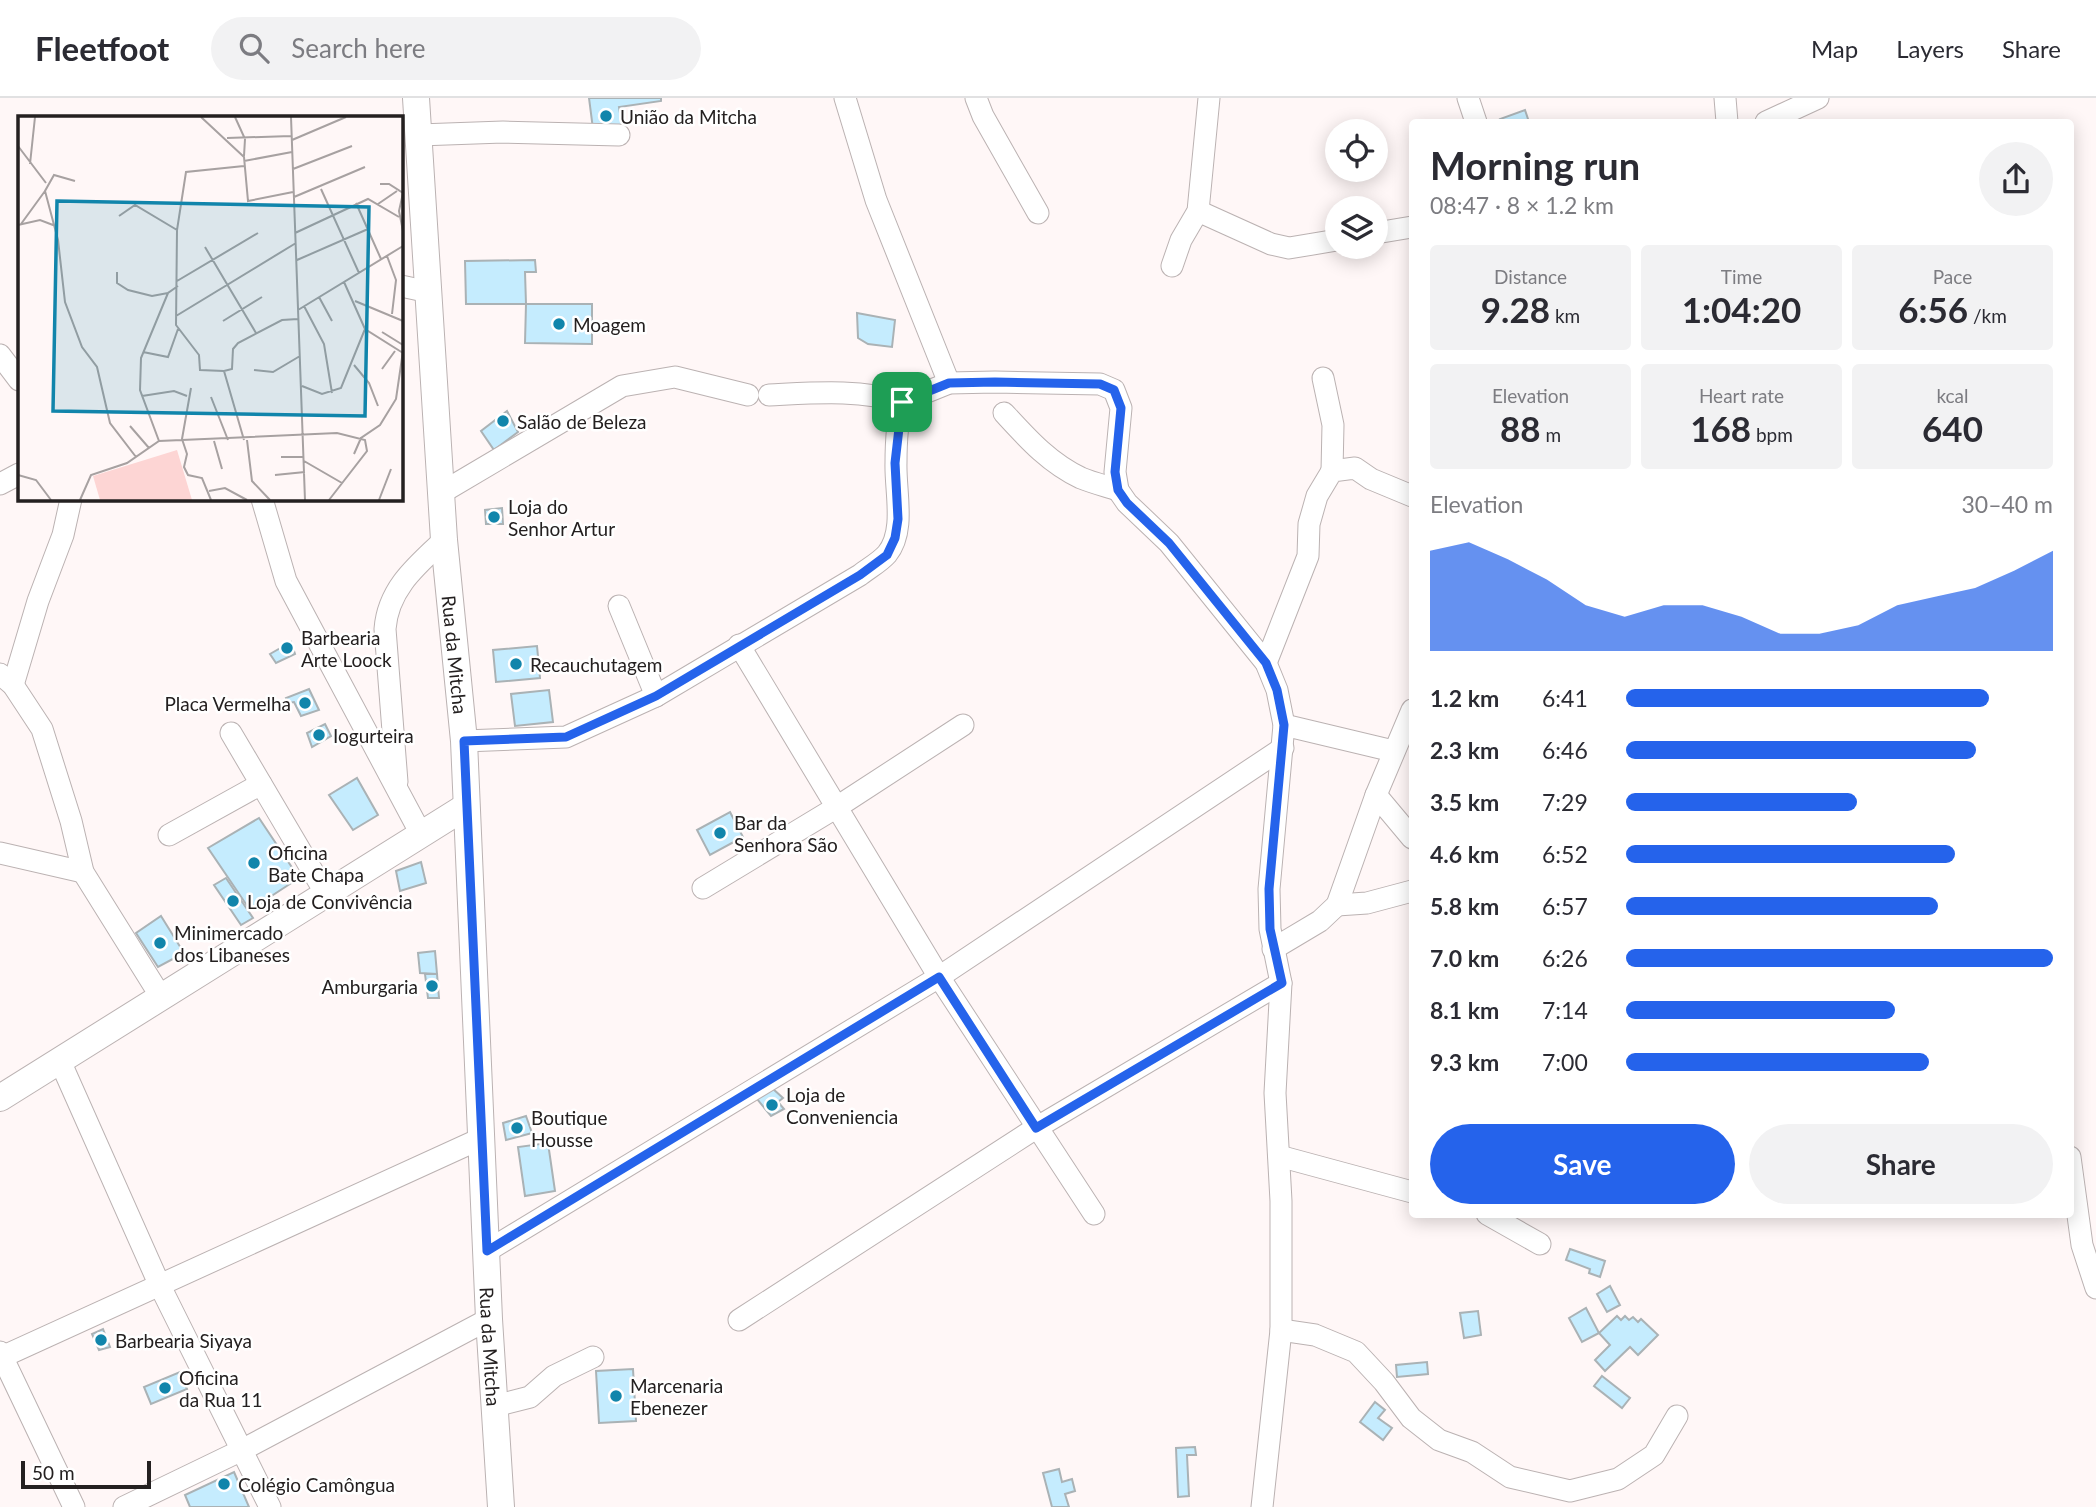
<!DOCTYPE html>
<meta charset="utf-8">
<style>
:root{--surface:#fff;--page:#f2f2f3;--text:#2b2b33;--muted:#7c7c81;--line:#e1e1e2;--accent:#2563eb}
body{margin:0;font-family:Lato,sans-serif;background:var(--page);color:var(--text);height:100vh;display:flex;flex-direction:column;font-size:26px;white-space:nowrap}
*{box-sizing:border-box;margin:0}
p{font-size:23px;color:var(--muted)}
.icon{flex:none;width:38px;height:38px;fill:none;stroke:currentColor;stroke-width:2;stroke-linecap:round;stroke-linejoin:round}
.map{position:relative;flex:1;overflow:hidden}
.details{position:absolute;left:1409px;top:21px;width:665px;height:1099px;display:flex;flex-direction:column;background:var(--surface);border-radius:7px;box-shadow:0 4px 18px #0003}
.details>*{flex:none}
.buttons{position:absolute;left:1325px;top:21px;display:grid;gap:14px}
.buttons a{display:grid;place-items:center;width:63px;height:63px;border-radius:50%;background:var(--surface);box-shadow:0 4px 18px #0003;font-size:35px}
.scale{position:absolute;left:21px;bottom:18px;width:130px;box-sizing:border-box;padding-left:7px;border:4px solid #242020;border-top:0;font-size:19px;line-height:24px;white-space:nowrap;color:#242020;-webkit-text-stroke:5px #fff;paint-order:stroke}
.pin{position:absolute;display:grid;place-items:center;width:60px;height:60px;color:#fff;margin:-30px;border-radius:14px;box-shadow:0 4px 10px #0006}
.round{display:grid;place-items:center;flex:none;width:74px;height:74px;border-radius:37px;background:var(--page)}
.head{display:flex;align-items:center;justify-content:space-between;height:119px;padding:0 21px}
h1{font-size:38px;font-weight:700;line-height:52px}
.figures{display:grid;grid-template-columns:repeat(3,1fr);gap:10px;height:119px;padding:7px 21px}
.figures div{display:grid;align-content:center;border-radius:7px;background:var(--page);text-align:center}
.figures b{font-size:35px;font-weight:700}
.figures small{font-size:19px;font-weight:400}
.figures p{font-size:19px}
.chart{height:196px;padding:14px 21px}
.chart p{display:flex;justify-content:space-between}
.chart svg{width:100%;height:126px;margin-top:7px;fill:var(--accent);opacity:.7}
.button{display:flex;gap:14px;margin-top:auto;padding:14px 21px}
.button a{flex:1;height:80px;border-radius:42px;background:var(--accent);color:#fff;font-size:28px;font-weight:700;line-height:80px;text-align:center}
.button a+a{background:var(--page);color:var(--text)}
ul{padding:0 21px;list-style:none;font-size:23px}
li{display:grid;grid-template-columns:112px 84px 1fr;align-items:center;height:52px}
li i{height:18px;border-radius:9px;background:var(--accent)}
header{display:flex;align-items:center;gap:42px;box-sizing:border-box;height:98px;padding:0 35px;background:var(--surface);border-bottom:2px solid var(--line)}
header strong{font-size:33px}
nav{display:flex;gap:38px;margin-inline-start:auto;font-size:24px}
.search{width:490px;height:63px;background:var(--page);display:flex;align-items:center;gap:18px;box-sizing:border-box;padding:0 24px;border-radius:38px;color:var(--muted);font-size:26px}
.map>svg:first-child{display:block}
.building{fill:#c5ecfe;stroke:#aab2b5;stroke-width:2}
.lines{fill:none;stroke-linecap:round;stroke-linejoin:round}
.minor-casing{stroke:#bbb2b2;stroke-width:23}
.major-casing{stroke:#bbb2b2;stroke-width:28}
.minor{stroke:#fff;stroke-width:21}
.major{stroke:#fff;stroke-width:26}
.route-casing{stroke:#fff;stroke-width:14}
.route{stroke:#2563eb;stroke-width:9}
.poi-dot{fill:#1185ab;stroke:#fff;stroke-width:2.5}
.labels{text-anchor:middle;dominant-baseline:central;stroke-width:5;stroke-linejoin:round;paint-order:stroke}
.poi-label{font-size:19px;fill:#242020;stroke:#fff;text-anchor:start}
.street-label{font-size:19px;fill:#242020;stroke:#fff}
.inset-road{fill:none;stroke:#a7a1a1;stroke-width:2}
.view{fill:#1185ab;fill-opacity:0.15;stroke:#1185ab;stroke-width:3.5}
.inset-edge{fill:none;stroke:#242020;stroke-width:3.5}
</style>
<header>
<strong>Fleetfoot</strong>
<div class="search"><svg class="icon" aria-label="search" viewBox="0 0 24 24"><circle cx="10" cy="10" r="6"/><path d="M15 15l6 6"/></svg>Search here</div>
<nav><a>Map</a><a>Layers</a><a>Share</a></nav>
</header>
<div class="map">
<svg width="2096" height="1409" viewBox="0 0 2096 1409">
<rect width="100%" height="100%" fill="#fff7f7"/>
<g class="building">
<polygon points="589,0 661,0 661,3 619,9 622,27 593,31"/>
<polygon points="1525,12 1529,24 1501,24 1500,21"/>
<polygon points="535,162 536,174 525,174 526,206 466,206 465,163"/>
<polygon points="526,206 592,206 592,246 525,245"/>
<polygon points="857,215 895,222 892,249 868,246 858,240"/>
<polygon points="507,313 518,334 494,352 481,333"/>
<polygon points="502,410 503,426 486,426 485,412"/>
<polygon points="291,544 295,556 276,565 270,556"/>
<polygon points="537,548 540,580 496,584 493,552"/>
<polygon points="309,591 319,612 301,618 294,604 288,605 286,600"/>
<polygon points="549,592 553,624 515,628 511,596"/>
<polygon points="325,626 331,638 312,649 307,635"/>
<polygon points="357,680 378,717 353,732 329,697"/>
<polygon points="730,714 743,739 710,757 697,732"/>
<polygon points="259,720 299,780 250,812 208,750"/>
<polygon points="421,764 426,785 400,793 396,773"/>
<polygon points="226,780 253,820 241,827 214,787"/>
<polygon points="161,818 184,855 158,869 136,835"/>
<polygon points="435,853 437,876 420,875 418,855"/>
<polygon points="425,876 437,876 439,900 428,900"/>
<polygon points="772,990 783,1000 778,1004 784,1011 771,1018 757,1001"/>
<polygon points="526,1018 532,1035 506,1042 503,1025"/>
<polygon points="548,1045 555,1093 525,1098 518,1049"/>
<polygon points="1570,1151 1605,1163 1600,1179 1589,1175 1590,1171 1566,1162"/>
<polygon points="1610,1188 1620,1207 1607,1214 1597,1196"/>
<polygon points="1586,1210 1599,1235 1582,1244 1569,1220"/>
<polygon points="1478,1213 1481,1237 1464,1240 1460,1215"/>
<polygon points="1617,1218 1621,1222 1625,1218 1629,1222 1633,1219 1638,1224 1641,1221 1658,1237 1638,1257 1630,1249 1605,1273 1595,1262 1610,1247 1599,1235"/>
<polygon points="103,1231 110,1249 99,1252 92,1236"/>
<polygon points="1427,1264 1428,1276 1397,1279 1396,1267"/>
<polygon points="633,1271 636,1323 599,1325 596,1273"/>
<polygon points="180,1274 187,1291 151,1306 144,1289"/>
<polygon points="1602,1278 1630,1300 1622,1310 1594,1288"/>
<polygon points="1375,1304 1385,1312 1378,1320 1392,1330 1383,1342 1360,1324"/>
<polygon points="1195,1349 1196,1357 1187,1357 1189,1398 1178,1399 1176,1350"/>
<polygon points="1059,1371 1062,1384 1072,1381 1075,1393 1065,1396 1069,1409 1052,1409 1043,1375"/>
<polygon points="234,1374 249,1409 190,1409 185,1397"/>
</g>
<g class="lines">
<defs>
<g id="minor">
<polyline points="845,0 876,102 949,285"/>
<polyline points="976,0 983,18 1038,115"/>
<polyline points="1468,0 1476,24"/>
<polyline points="1725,0 1727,24"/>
<polyline points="1766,24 1818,0"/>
<polyline points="419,37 503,34 619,37"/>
<polyline points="1198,113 1271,146 1289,150 1337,142"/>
<polyline points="1376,135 1412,129"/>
<polyline points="1172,168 1181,142 1198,113 1209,0"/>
<polyline points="401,188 429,194"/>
<polyline points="0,257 19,282"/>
<polyline points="1323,280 1333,327 1332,373"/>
<path d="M769,297C814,295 859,291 902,304"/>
<path d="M1004,315C1027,340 1049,365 1081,380C1093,385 1106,388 1118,392"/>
<polyline points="0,386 19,376"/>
<polyline points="441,395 622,288 675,279 748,297"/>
<polyline points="262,401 286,483 421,736"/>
<polyline points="619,508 656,598"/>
<polyline points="739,547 939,879 1094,1116"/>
<polyline points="1266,565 1308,458 1309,426 1317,398 1332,373 1355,370 1371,381 1412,398"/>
<polyline points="0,576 13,587 42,631 71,723 83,774 161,899"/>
<polyline points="13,587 38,503 63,437 71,401"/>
<polyline points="1284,627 1393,653"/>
<polyline points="231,635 326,796"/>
<path d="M464,643L566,639L656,598L860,477C869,470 880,464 887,456C906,433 895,393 896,365C896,345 897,324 902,304L949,285L995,284L1100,286L1114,292L1121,310L1115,374L1118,392L1127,405L1169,445L1266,565L1277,592L1284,627L1269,791L1270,831L1281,885L1275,995L1281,1103V1232L1262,1409"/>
<path d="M397,684L385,531C388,491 416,468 444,442"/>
<polyline points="1376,697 1412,740"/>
<polyline points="169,737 261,686"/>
<polyline points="0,755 83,774"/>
<polyline points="703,790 837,709 963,627"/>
<polyline points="1337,807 1367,805 1412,793"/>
<polyline points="1273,851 1320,823 1337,807 1376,697 1412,612"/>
<polyline points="60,963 160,1188 270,1409"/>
<polyline points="1279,1058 1412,1094"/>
<polyline points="2070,1059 2082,1147 2096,1190"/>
<polyline points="1487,1116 1540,1146"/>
<polyline points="487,1153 939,879 1283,650"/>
<polyline points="739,1222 1036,1030 1281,885"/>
<polyline points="1281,1232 1315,1237 1356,1254 1384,1284 1411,1320 1439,1342 1472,1354 1510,1379 1570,1393 1618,1381 1654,1357 1677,1318"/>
<polyline points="0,1254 74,1409"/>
<polyline points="2,1259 482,1040"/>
<polyline points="495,1308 530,1299 554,1278 593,1259"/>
<polyline points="124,1409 242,1352 489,1221"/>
</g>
<g id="major">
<path id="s1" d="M416,0L444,442L464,643L489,1221L501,1409"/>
<polyline points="0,1000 465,709"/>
</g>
</defs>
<use href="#minor" class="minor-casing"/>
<use href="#major" class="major-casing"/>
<use href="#minor" class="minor"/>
<use href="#major" class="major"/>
</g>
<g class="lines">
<defs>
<polygon id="route" points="995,284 1100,286 1114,292 1121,310 1115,374 1118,392 1127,405 1169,445 1266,565 1277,592 1284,627 1269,791 1270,831 1282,885 1036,1030 939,879 487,1153 464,643 566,639 656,598 860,477 887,457 895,440 898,421 895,365 902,304 949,285"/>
</defs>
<use href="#route" class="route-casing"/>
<use href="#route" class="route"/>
</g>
<g class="poi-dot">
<circle cx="606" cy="18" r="7"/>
<circle cx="559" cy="226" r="7"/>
<circle cx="503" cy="323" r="7"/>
<circle cx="494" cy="419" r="7"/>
<circle cx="287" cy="550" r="7"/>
<circle cx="516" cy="566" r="7"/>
<circle cx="305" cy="605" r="7"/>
<circle cx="319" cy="637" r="7"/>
<circle cx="720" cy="735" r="7"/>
<circle cx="254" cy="765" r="7"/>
<circle cx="233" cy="803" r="7"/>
<circle cx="160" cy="845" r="7"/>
<circle cx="432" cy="888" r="7"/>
<circle cx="772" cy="1007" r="7"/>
<circle cx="517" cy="1030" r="7"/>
<circle cx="101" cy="1242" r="7"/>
<circle cx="165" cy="1290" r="7"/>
<circle cx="616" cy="1298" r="7"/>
<circle cx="224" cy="1386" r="7"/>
</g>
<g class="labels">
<g class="poi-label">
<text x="620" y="18">União da Mitcha</text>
<text x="573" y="226">Moagem</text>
<text x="517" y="323">Salão de Beleza</text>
<text x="508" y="408">Loja do<tspan x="508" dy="22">Senhor Artur</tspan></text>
<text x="301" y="539">Barbearia<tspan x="301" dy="22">Arte Loock</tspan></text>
<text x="530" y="566">Recauchutagem</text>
<text x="291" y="605" text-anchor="end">Placa Vermelha</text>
<text x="333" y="637">Iogurteira</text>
<text x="734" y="724">Bar da<tspan x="734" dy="22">Senhora São</tspan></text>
<text x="268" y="754">Oficina<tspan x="268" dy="22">Bate Chapa</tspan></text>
<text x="247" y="803">Loja de Convivência</text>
<text x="174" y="834">Minimercado<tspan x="174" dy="22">dos Libaneses</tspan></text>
<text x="418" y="888" text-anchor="end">Amburgaria</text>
<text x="786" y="996">Loja de<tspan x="786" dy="22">Conveniencia</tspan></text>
<text x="531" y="1019">Boutique<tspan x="531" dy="22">Housse</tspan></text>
<text x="115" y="1242">Barbearia Siyaya</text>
<text x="179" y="1279">Oficina<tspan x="179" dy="22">da Rua 11</tspan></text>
<text x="630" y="1287">Marcenaria<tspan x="630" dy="22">Ebenezer</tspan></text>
<text x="238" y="1386">Colégio Camôngua</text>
</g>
<g class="street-label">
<text stroke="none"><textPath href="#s1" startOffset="558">Rua da Mitcha</textPath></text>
<text stroke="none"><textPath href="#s1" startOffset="1251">Rua da Mitcha</textPath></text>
</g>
</g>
<g transform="translate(18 18)">
<rect width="385" height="385" fill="#fff7f7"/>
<path d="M159,334L174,384H82L75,360Z" fill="#fdd5d4"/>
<path class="inset-road" d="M183,1L226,41L230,85L275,76M217,1L227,23L226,40M273,1L287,384M209,22L273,20M274,24L328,1M0,30L28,67M226,45L274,36M12,48L17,1M226,50L168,56L159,114L158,209L181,239L182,254L206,255L214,253L215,233L220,227L264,204L280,203M275,53L334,30M57,65L36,59L27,75L40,124L47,186L64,231L79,251L92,307L118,341M362,68H371L385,77L381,95L385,115M303,73L341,157M276,81L347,51M338,87L363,143M360,88L379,75M101,100L117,89L159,114M3,108L27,75M0,109L22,104L35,109M277,117L350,83L381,101M187,131L238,217M369,140L378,164L374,198M279,144L350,113M99,156V167L110,174L134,180L150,177M159,165L240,117M326,166L347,213L385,237M301,181L314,205M337,185L385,205M286,190L306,228L314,277M280,194L385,130M158,200L278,127M205,205L244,181M364,216L385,229M125,236L150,241L160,213M336,249L351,267L360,290M364,253L377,235M236,254L255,256L282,240M206,255L226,324M284,270L304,278L323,272L347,213M173,272L164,323L169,338L166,351L170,359L184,362L193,384M124,280L156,275L169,280M193,281L210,324M112,310L131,332M229,324L234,365L252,384M141,325L122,274L123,242L150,177L160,170M196,325L204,353M336,338L343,322L362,309L378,283L385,235M263,341H286M286,345L324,367M0,359L18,364L33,384M257,359L287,356M191,375L207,372L229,384M62,384L73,359L109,347L141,325L319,317L347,324L349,335L311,384M361,384L373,353"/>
<path class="view" d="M39,85L351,91L347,300L35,295Z"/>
<rect width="385" height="385" class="inset-edge"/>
</g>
</svg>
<div class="buttons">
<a><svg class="icon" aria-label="locate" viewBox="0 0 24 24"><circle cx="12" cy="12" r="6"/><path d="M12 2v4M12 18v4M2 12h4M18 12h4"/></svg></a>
<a><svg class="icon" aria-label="layers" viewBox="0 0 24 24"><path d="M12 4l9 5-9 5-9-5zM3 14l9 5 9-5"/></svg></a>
</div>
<div class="scale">50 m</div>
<div class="pin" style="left:902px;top:304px;background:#1e9e55"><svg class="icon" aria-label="arrive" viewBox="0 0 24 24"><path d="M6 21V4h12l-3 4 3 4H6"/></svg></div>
<section class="details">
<div class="head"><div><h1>Morning run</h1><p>08:47 · 8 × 1.2 km</p></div><a class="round"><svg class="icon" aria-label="share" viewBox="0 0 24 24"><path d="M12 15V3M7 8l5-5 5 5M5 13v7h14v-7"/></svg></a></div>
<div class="figures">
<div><p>Distance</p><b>9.28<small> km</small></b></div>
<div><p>Time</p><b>1:04:20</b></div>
<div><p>Pace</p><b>6:56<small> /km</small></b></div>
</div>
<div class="figures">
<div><p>Elevation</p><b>88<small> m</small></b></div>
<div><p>Heart rate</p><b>168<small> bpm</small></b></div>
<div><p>kcal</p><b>640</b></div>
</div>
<div class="chart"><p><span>Elevation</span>30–40 m</p>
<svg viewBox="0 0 160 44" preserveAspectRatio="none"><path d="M0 44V9L10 6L20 12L30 19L40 28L50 32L60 28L70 28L80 32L90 38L100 38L110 35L120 28L130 25L140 22L150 16L160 9V44z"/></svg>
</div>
<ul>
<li><b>1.2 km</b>6:41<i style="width:85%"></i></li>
<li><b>2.3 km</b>6:46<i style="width:82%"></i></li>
<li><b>3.5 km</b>7:29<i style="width:54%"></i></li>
<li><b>4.6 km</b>6:52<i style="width:77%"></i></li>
<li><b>5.8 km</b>6:57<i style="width:73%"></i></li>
<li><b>7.0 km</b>6:26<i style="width:100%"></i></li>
<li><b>8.1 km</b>7:14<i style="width:63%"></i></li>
<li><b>9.3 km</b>7:00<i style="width:71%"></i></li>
</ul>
<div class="button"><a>Save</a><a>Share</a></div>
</section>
</div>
